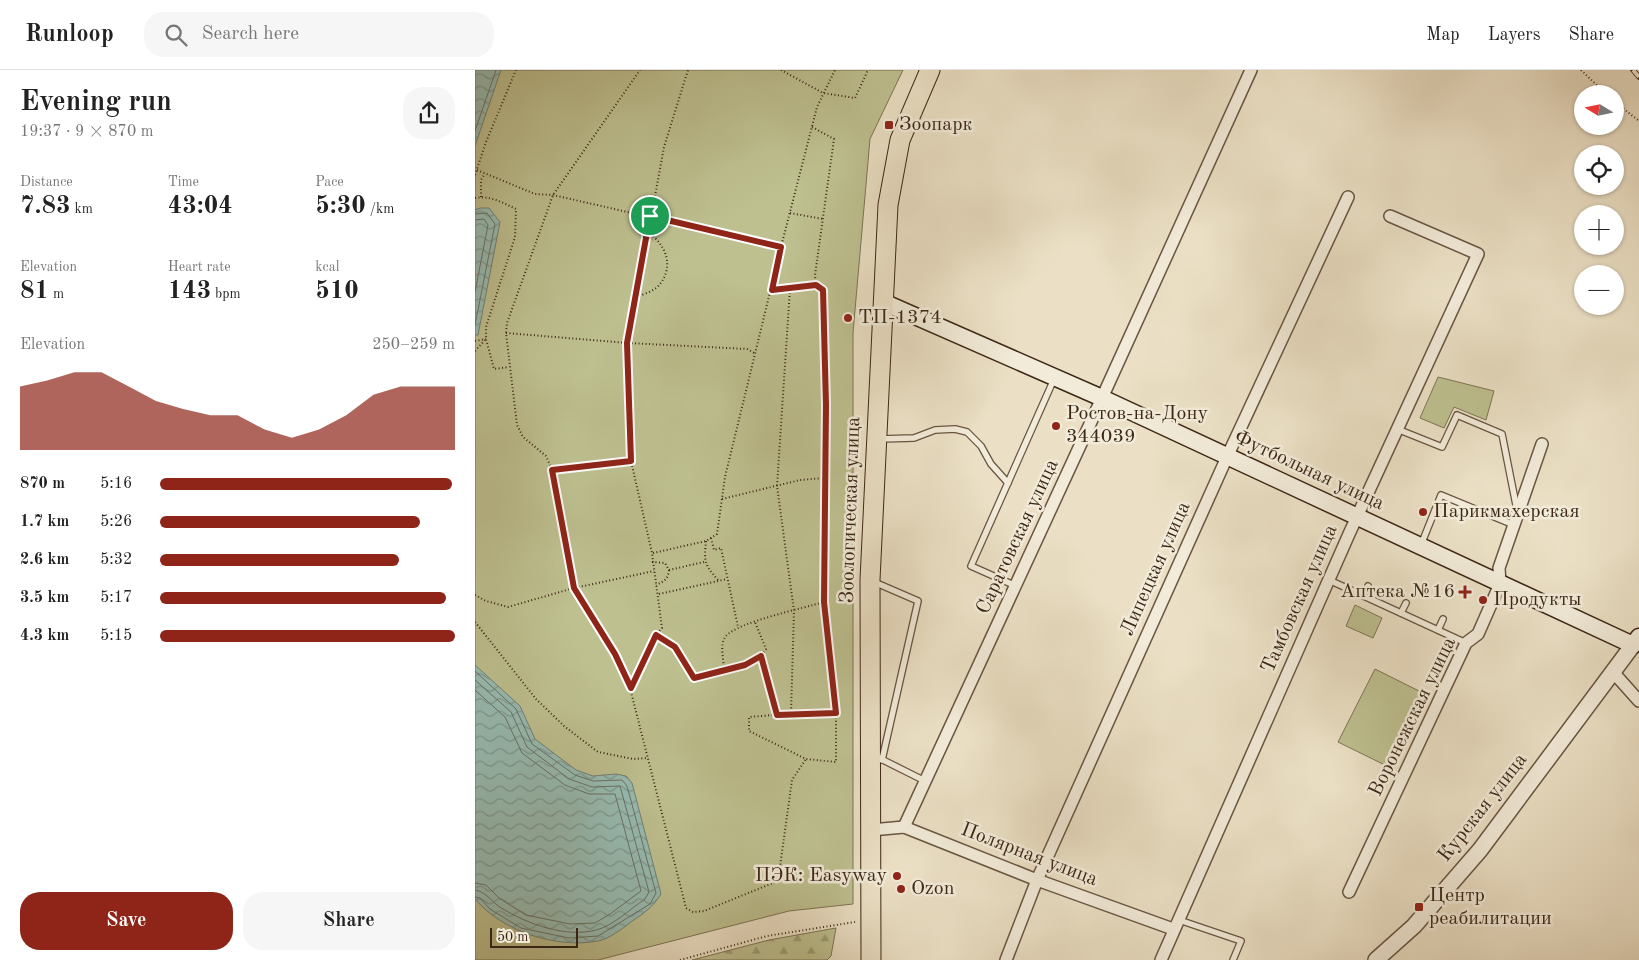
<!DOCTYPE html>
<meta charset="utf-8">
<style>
:root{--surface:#fff;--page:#f6f6f6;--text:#222;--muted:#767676;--line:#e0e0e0;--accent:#8f2418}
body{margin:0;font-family:"Old Standard TT",serif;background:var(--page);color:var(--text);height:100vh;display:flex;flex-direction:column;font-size:19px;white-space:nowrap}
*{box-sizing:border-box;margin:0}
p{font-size:16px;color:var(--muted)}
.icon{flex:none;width:28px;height:28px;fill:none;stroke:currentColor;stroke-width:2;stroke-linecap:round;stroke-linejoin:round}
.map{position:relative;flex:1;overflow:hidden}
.sheet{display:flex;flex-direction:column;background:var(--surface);width:475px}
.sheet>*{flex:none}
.needle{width:32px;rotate:280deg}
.buttons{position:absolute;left:1099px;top:15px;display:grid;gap:10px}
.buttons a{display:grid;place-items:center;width:50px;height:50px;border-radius:50%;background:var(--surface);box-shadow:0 1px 4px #0004;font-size:25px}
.scale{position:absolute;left:15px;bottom:12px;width:88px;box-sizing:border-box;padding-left:5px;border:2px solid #3c2716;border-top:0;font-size:14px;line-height:18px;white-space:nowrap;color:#3c2716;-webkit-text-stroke:4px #f2ebd9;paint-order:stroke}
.pin{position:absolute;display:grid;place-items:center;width:42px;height:42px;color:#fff;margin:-21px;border:2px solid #fff;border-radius:50%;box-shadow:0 1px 5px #0007}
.round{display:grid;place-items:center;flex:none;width:52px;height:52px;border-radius:20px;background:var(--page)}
.headline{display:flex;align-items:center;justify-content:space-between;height:85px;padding:0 20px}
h1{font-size:28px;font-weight:600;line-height:38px}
.stats{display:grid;grid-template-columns:repeat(3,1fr);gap:8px;height:85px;padding:5px 20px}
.stats div{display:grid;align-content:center}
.stats b{font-size:25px;font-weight:600}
.stats small{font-size:14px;font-weight:400}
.stats p{font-size:14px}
.chart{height:140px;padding:10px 20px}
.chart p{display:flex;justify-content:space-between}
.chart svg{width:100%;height:90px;margin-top:5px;fill:var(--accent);opacity:.7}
.action{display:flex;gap:10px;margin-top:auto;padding:10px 20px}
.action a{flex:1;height:58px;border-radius:20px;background:var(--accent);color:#fff;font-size:20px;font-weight:600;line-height:58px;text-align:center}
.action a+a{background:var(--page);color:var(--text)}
ul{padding:0 20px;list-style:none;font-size:16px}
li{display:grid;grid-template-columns:80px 60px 1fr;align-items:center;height:38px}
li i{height:12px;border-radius:6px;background:var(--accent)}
header{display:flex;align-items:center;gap:30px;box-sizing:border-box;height:70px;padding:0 25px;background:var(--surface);border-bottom:1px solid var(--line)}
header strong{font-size:24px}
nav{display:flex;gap:28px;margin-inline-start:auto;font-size:18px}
.search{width:350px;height:45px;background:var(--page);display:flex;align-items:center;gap:12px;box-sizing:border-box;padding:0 18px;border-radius:20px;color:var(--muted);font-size:19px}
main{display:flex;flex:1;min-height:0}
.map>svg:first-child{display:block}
.forest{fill:url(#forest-firs);stroke:#7d7453}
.park{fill:#bec090;stroke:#7d7453}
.water{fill:url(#water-waves);stroke:#738175}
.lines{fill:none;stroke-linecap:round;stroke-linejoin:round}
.shore{stroke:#6a7265;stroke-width:1}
.service-casing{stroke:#685542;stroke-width:8}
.minor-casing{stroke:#685542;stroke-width:14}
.tertiary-casing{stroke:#685542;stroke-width:18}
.secondary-casing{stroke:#3c2716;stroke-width:19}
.primary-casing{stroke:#3c2716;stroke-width:21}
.path{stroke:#3c2716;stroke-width:2;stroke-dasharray:1 2.5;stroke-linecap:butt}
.service{stroke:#f2ebd9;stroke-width:5.5}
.minor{stroke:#f2ebd9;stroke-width:11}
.tertiary{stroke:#f2ebd9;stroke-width:15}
.secondary{stroke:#f2ebd9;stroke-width:16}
.primary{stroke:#ebe0c5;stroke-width:19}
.rail-casing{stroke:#3c2716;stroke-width:5.5}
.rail{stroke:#f2ebd9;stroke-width:4;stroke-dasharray:11;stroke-linecap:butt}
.route-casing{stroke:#fff;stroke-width:10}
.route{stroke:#8f2418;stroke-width:6}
.poi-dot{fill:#8f2418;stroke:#f2ebd9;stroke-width:2}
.labels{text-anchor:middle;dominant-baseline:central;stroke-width:5;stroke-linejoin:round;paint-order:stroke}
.poi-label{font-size:20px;fill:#3c2716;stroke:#f2ebd9;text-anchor:start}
.street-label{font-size:20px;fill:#3c2716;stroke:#f2ebd9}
</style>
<header>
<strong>Runloop</strong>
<div class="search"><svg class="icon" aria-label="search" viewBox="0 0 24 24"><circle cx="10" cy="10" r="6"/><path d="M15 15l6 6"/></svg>Search here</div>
<nav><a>Map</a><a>Layers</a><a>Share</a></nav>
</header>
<main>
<section class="sheet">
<div class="headline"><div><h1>Evening run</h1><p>19:37 · 9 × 870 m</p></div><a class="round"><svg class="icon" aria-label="share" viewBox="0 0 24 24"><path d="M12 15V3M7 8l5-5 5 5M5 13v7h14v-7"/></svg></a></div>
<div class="stats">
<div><p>Distance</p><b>7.83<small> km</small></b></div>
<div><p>Time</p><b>43:04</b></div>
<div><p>Pace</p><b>5:30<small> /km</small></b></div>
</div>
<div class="stats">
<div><p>Elevation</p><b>81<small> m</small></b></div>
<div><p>Heart rate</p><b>143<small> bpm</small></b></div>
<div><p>kcal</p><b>510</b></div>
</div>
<div class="chart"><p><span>Elevation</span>250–259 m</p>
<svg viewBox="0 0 160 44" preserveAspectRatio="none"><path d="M0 44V13L10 10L20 6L30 6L40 13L50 20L60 24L70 27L80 27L90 34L100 38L110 34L120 27L130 17L140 13L150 13L160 13V44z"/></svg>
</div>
<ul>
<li><b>870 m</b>5:16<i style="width:99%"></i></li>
<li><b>1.7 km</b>5:26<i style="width:88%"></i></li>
<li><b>2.6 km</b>5:32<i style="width:81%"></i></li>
<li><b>3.5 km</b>5:17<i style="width:97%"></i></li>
<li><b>4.3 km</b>5:15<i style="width:100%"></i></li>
</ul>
<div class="action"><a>Save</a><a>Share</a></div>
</section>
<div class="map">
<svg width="1164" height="890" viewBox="0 0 1164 890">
<defs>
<pattern id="forest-firs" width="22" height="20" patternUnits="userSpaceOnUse" patternTransform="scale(1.25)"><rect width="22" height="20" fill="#bec090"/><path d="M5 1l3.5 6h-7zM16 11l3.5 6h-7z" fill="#9c9c75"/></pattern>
<pattern id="water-waves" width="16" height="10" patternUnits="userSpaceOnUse" patternTransform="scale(1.25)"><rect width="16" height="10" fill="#98bdb4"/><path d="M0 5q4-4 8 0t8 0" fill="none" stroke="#7d9a91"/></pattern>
</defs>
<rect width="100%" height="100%" fill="#ebe0c5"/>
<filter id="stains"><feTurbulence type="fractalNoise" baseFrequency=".004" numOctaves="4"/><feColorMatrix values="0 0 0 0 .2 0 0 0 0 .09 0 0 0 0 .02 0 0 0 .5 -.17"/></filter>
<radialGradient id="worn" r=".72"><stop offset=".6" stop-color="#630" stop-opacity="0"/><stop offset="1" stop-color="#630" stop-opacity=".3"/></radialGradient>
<polygon class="forest" points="361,858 356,886 352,890 217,890 294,870"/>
<g class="park">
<polygon points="0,0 428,0 395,69 378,263 378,834 314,841 123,890 0,890"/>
<polygon points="963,307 1019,321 1011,350 979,337 969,358 945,348"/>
<polygon points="880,535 907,548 898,568 871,556"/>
<polygon points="900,599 950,624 914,697 863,672"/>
</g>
<g class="water">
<polygon points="0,0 26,0 0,76"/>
<polygon points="5,138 14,138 25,152 3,265 0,265 0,140"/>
<path d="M0,595L45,636L60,669L101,700L118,706L141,704L151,706L157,713L186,824C178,837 169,843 156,852C147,859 134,869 123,871C81,879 27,861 0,829Z"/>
</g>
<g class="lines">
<g class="shore">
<polyline points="0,61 21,0"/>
<polyline points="0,144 12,143 20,154 0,255"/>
<polyline points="0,150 9,149 13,155 0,222"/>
<polyline points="0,601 41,639 57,674 100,705 118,711 147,710 152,716 181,823 175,834 123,866 94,868 46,858 15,839 5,828 0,827"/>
<path d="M0,610L36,642L52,677L94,709L117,717L145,716L174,822L170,829C155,839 138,856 121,860C91,868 53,854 28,839C18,834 11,821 0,820"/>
<polyline points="0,620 30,647 47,683 90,715 114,724 140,724 166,821 135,844 120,853 95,854 51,845 24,828 11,815 0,813"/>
</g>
<defs>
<g id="service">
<polyline points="922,359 967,377 982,345 1027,364 1042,440"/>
<polyline points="404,369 439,368 460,360 480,359 492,362 506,376 516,394 533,413"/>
<polyline points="946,475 966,425 1039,455"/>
<polyline points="854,510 991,573"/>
<polyline points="399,512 443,531 407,690"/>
<polyline points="541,516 496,496 579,309"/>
<polyline points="888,526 893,516"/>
<polyline points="926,543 931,533"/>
<polyline points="963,560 968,549"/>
<polyline points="404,688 450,711"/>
<polyline points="704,850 766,871 758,890"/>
</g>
<g id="minor">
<polyline points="1138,602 1164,631"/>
<polyline points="429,757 627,328 776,0"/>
<polyline points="396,760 429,757 562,810 698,859"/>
<polyline points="874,822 991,573 1003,564 1025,514 1024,498 1067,374"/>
<polyline points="531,890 562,810 752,387 873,127"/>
<polyline points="686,890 874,464 1003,184 915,146"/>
</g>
<polyline id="tertiary" points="901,890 939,856 1005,780 1158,575"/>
<polyline id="secondary" points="408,232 627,328 1158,575 1164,567"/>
<polyline id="primary" points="396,890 395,510 413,135 425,70 455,0"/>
</defs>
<use href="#service" class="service-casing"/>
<use href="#minor" class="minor-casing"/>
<use href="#tertiary" class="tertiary-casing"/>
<use href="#secondary" class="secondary-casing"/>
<use href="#primary" class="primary-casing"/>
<g class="path">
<polyline points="306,0 348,23 380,28 393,0"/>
<polyline points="1106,0 1131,24"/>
<polyline points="1140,32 1164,51"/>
<polyline points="337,57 359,69 340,205 341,215 348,220 351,335 349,532 361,643 361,692 331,689 274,661 274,647 335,642 361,643"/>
<polyline points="2,100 60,124 78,125 306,177"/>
<polyline points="0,105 11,72 41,0"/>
<polyline points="6,127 6,110 9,105"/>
<path d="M0,128C15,125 28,133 41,139L40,167L11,257V269L19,299L34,297"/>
<polyline points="315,143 348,149"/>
<polyline points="315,219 302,416 319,541 316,643"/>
<polyline points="297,220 340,215"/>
<path d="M161,227C169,224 180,221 185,214C199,196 191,175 174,163"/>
<polyline points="31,263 153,273 272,279 281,284"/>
<polyline points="0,271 11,269"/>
<polyline points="0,281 10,270"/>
<polyline points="156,391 77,400 71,386 48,367 42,355 31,263 32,253 78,125 165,0"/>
<polyline points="77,400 99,518 140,584 155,618 211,838 218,842 229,841 303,811 317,710 331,689"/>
<polyline points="247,429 325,410 349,408"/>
<polyline points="236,468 239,480 246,478 263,557"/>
<path d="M231,471C229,492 229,494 243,510"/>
<polyline points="178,483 231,471 242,464 250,407 306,177 342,37 360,0"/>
<path d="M177,492L190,493L194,500C193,509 190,511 181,515"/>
<polyline points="194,500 229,492"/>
<polyline points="184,524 252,509"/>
<polyline points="0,525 11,531 33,537 99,518 179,501"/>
<polyline points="0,552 61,629 89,656 123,682 158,689 173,688"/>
<path d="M181,565L200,577L219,607C241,602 278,600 291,579L280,552"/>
<polyline points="286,586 302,644"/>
<path d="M249,600C249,590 244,574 251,566C263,552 329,538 349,532"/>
<polyline points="156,617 181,565 187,558 177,483 156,391 153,273 189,77 213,0"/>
<polyline points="205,890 292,866 380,852"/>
</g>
<use href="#service" class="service"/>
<use href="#minor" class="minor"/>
<use href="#tertiary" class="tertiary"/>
<use href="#secondary" class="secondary"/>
<use href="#primary" class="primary"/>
<defs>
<polyline id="rail" points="1158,0 1164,7"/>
</defs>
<use href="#rail" class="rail-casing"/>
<use href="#rail" class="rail"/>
</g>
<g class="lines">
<defs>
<polygon id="route" points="175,146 306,177 297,220 341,215 348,220 351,335 349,532 361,643 302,645 286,586 270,595 219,608 200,577 181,565 156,618 140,584 99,518 77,400 156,391 152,273"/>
</defs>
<use href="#route" class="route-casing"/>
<use href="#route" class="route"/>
</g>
<g class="poi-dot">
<rect x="409" y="50" width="10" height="10" rx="2.5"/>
<circle cx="373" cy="248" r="5"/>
<circle cx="581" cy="356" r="5"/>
<circle cx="948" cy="442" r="5"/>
<path d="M987.5 514.5h5v5h5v5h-5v5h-5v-5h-5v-5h5z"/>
<circle cx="1008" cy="530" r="5"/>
<circle cx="422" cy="806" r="5"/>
<circle cx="426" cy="819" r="5"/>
<rect x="939" y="832" width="10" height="10" rx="2.5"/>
</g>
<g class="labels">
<g class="poi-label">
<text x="424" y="55">Зоопарк</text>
<text x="383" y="248">ТП-1374</text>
<text x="591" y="344">Ростов-на-Дону<tspan x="591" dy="23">344039</tspan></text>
<text x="958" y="442">Парикмахерская</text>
<text x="980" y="522" text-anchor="end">Аптека №16</text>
<text x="1018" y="530">Продукты</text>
<text x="412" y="806" text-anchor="end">ПЭК: Easyway</text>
<text x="436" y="819">Ozon</text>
<text x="954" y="826">Центр<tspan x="954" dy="23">реабилитации</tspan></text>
</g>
<g class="street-label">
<text transform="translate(834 401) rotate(25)">Футбольная улица</text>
<text transform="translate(376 440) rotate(-88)">Зоологическая улица</text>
<text transform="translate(543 467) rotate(-65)">Саратовская улица</text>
<text transform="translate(681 499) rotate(-66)">Липецкая улица</text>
<text transform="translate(825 529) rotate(-66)">Тамбовская улица</text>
<text transform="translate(938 647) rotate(-64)">Воронежская улица</text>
<text transform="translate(1008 738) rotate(-52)">Курская улица</text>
<text transform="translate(554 785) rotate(21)">Полярная улица</text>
</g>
</g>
<rect width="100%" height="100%" filter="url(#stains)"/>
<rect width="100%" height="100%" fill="url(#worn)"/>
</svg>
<div class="buttons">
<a><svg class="needle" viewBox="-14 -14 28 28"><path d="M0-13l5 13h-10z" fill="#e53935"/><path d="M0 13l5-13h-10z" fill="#767676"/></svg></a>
<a><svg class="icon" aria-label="locate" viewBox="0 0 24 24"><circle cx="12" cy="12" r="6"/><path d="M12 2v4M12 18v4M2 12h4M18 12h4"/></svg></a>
<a>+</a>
<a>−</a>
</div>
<div class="scale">50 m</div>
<div class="pin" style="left:175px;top:146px;background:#1e9e55"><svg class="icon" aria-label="arrive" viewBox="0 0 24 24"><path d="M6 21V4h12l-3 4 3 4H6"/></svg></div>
</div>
</main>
